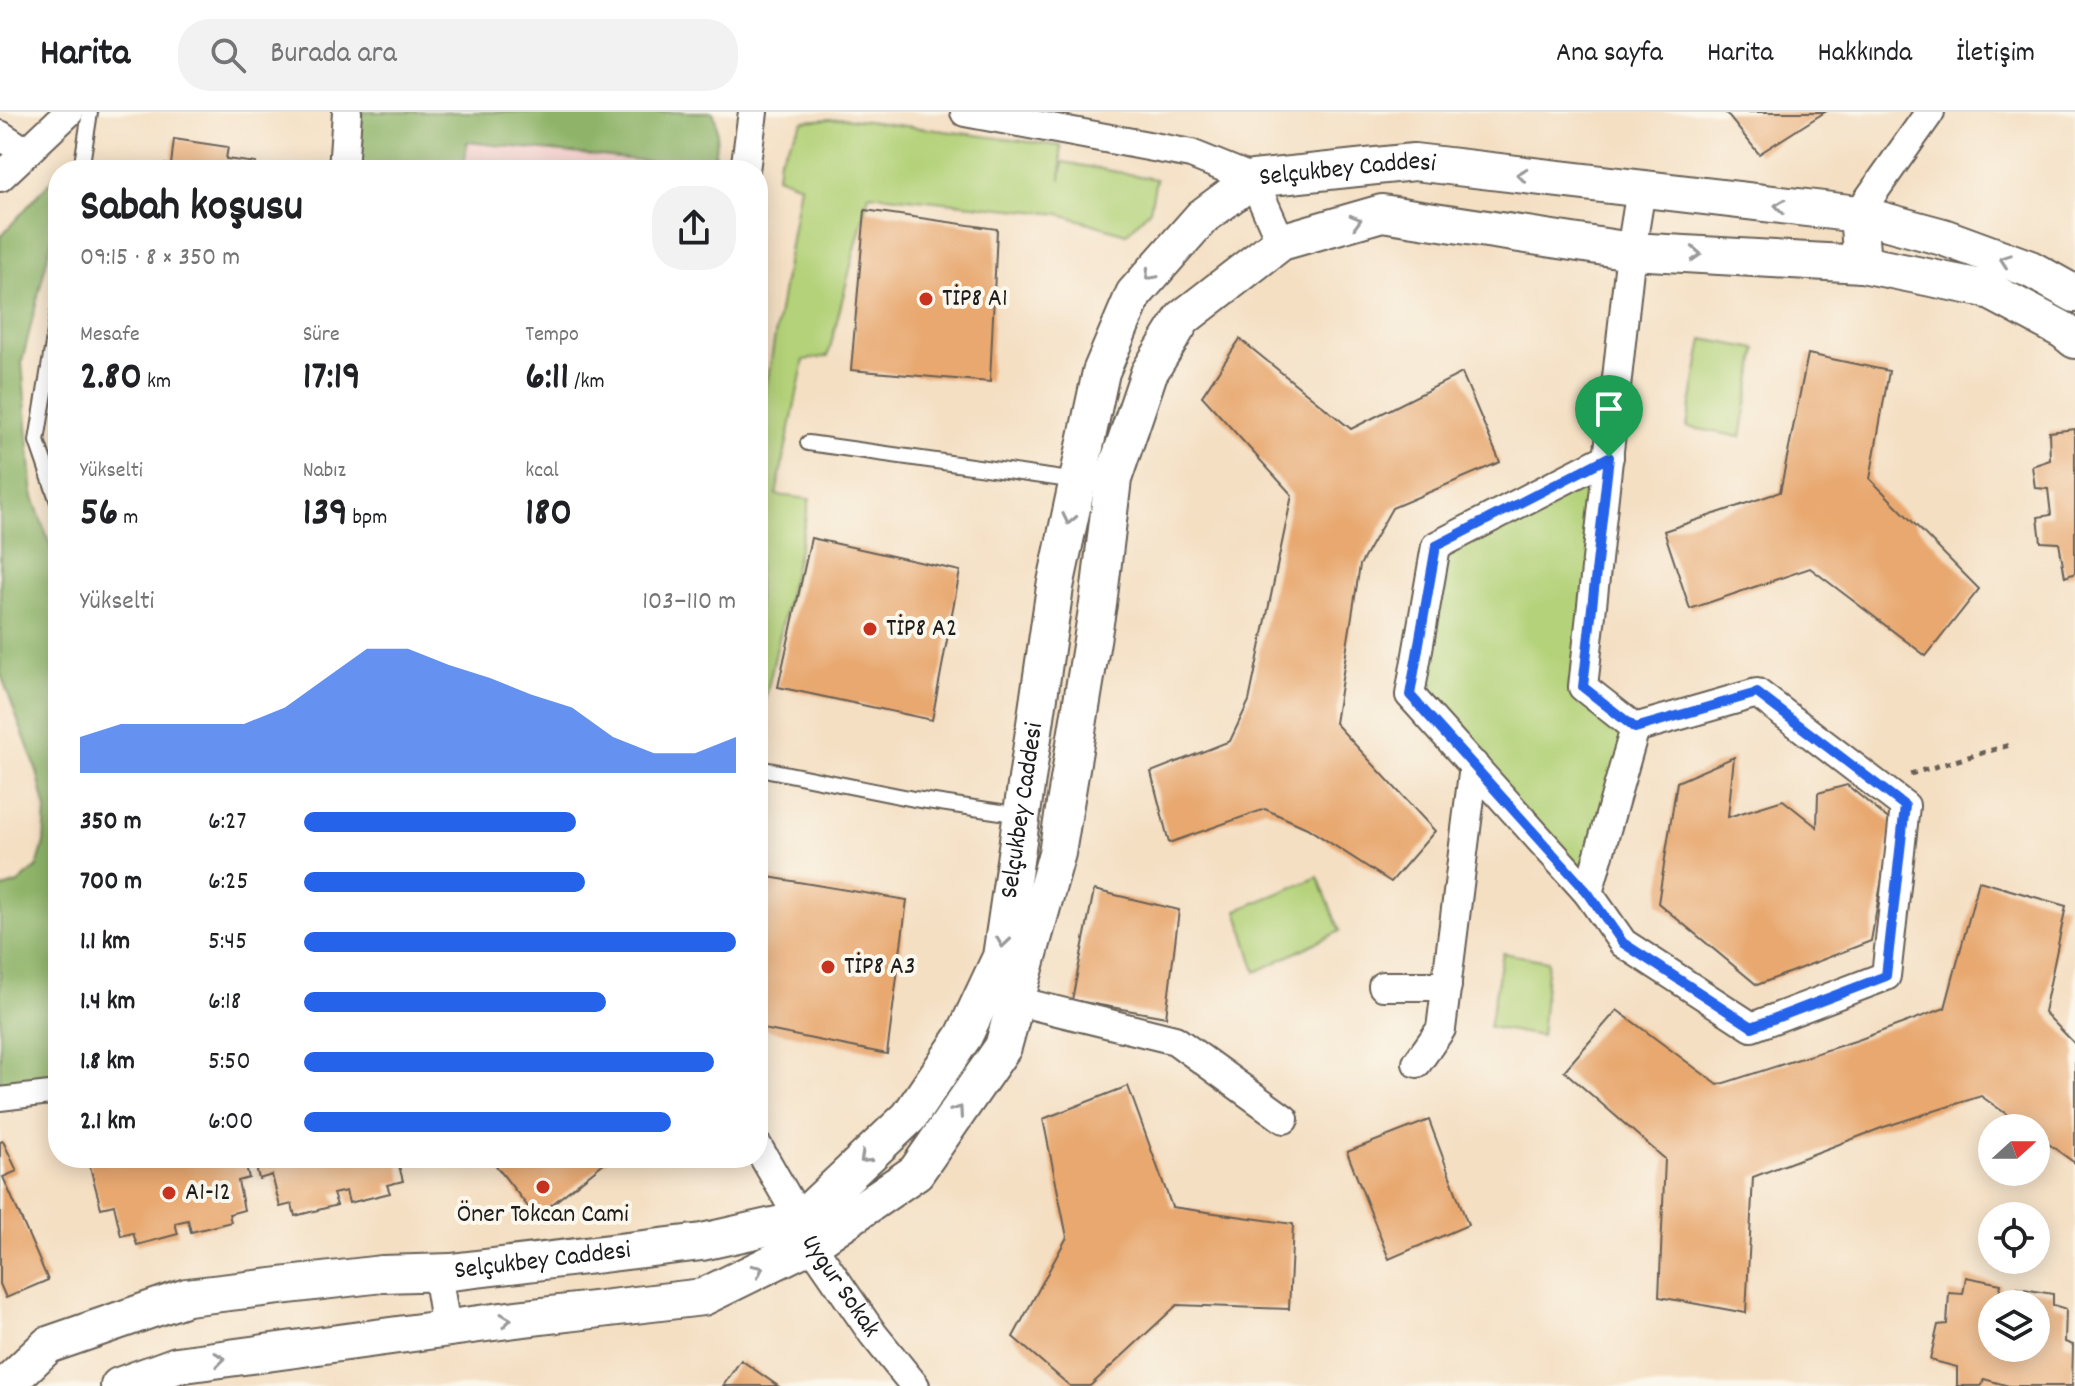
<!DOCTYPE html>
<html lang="tr">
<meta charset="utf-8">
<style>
:root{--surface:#fff;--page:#f2f2f2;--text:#202124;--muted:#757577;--line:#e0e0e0;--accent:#2563eb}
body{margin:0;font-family:Dekko,sans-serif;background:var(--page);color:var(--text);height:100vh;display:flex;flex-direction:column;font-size:30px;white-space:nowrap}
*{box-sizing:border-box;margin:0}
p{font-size:26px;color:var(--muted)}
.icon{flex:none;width:44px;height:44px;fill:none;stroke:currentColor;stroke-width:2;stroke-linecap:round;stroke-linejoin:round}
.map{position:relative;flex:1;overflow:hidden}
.panel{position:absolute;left:48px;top:48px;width:720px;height:1008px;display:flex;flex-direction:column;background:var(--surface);border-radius:32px;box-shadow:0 4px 20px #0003}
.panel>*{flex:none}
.needle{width:52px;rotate:69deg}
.buttons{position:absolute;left:1978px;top:1002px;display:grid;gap:16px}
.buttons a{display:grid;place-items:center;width:72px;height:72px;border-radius:50%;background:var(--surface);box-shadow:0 4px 20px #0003;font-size:40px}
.pin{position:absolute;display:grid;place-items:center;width:68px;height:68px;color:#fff;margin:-82px -34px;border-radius:50% 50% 50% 0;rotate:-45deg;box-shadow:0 0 8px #0007}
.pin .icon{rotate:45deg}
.round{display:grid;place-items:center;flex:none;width:84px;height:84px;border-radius:32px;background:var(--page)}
.summary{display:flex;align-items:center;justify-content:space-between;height:136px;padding:0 32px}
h1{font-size:44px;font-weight:700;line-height:60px}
.metrics{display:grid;grid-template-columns:repeat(3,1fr);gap:12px;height:136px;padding:8px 32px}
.metrics div{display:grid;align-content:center}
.metrics b{font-size:40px;font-weight:700}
.metrics small{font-size:22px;font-weight:400}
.metrics p{font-size:22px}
.chart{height:224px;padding:16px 32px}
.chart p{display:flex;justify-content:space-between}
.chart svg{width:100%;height:144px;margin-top:8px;fill:var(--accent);opacity:.7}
ul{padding:0 32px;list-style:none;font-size:26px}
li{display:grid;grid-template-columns:128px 96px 1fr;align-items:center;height:60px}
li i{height:20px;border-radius:10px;background:var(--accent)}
header{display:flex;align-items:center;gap:48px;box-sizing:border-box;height:112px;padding:0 40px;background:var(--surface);border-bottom:2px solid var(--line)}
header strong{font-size:38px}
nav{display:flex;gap:44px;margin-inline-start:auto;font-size:28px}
.search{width:560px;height:72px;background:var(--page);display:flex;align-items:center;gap:20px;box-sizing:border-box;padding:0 28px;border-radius:32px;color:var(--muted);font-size:30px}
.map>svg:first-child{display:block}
.built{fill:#f7d0cd}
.green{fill:#b4d279;stroke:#68774a;stroke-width:2}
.forest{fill:#8fb469;stroke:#566842;stroke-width:2}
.building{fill:#e8a86f;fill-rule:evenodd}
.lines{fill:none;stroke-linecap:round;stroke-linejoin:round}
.service-casing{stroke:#686056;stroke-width:18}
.pedestrian-casing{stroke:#686056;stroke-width:26}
.minor-casing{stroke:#686056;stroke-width:32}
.tertiary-casing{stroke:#686056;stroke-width:40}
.path{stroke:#686056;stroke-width:5;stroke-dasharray:6 6;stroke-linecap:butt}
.service{stroke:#fff;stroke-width:14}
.pedestrian{stroke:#fff;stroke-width:22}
.minor{stroke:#fff;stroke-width:28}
.tertiary{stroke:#fff;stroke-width:36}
.oneway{stroke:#999}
.route-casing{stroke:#fff;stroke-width:16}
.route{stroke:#2563eb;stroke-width:10}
.poi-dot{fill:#c8321e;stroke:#fbf7ec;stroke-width:3}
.labels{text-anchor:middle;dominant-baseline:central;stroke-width:8;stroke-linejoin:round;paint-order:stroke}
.street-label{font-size:26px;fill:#1c1c1c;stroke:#fbf7ec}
.poi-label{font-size:26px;fill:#1c1c1c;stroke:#fbf7ec;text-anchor:start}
</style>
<header>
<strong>Harita</strong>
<div class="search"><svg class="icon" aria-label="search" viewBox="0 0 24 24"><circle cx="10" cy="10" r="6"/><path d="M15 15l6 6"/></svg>Burada ara</div>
<nav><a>Ana sayfa</a><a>Harita</a><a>Hakkında</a><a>İletişim</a></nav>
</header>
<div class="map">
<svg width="2075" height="1274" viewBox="0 0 2075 1274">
<rect width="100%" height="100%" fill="#fbf7ec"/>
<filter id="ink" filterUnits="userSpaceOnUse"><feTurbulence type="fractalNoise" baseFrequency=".0125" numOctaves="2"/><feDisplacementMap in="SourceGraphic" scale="16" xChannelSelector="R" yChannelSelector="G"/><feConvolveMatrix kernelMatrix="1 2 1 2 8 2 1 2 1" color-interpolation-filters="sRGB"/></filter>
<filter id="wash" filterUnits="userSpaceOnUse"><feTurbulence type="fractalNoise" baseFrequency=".006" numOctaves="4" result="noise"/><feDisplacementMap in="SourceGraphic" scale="32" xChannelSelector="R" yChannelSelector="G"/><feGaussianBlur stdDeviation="1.8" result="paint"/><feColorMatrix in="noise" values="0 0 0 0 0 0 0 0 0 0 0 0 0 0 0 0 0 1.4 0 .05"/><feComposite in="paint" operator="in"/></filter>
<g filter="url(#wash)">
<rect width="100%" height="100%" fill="#f4dfc3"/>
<polygon class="built" points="362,0 713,0 716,5 717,24 712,58 358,58"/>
<g class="green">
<polygon points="843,6 1061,34 1061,68 1063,50 1156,67 1150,98 1126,122 1060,102 869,82 828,244 804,248 776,383 810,387 762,602 758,595 758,326 800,73 777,64 779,47 803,9"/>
<polygon points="1703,227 1757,237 1741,325 1687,315"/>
<polygon points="1609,345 1583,575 1635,616 1588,781 1410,583 1436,434"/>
<polygon points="1318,765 1340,819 1256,860 1237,798"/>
<polygon points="1503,841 1548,849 1541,924 1489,915"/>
</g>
<g class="forest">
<path d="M362,0H713C721,17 715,39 712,56L467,30L464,58H358Z"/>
<polygon points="58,61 58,102 22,250 33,385 58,455 58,980 0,987 0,777 18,771 37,755 44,731 46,698 37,659 0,560 0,125"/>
</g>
<g id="blocks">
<g class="building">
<polygon points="1725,0 1825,0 1759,42"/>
<polygon points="174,27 228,35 226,47 256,51 255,58 159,58 160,52 171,53"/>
<polygon points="865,98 997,117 990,270 851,258"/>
<polygon points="1240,227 1351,317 1462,261 1500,350 1392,396 1360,453 1335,611 1435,719 1391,770 1307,716 1265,697 1169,731 1151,660 1230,629 1249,589 1292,383 1202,284"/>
<polygon points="1808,242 1889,259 1870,367 1979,477 1926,544 1810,456 1690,497 1664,419 1780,380"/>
<polygon points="2075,317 2075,461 2065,465 2059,431 2041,430 2038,405 2051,403 2048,377 2035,376 2032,354 2050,348 2049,320"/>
<polygon points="811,426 960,459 932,608 778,575"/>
<polygon points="1734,645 1728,705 1783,688 1817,715 1818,681 1847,673 1892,710 1871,829 1757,873 1658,791 1677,670"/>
<polygon points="762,764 907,788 887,942 758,916 758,793"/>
<polygon points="1979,769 2066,794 2044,900 2075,932 2075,1051 2036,1023 2036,1016 2026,1016 1981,984 1884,1015 1753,1065 1746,1201 1659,1185 1665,1047 1564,959 1617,898 1718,973 1858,928 1945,896"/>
<polygon points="1094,778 1179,798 1166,905 1072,888"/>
<polygon points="1128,974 1172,1095 1293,1112 1289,1197 1177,1193 1090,1274 1070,1274 1013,1225 1067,1125 1043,1007"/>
<polygon points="1429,1008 1468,1113 1389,1147 1347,1040"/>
<polygon points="3,1029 17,1059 3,1065 48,1168 6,1186 0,1172 0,1030"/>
<polygon points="111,1046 244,1046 249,1066 238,1069 244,1098 229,1102 231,1110 191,1120 188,1108 175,1111 178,1122 137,1133 133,1121 121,1124 114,1093 101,1096 89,1051"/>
<polygon points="254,1046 397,1046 403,1069 387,1073 390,1081 349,1091 346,1079 333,1082 337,1093 295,1104 292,1092 280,1095 272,1063 259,1067"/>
<polygon points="490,1046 610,1046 536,1105"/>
<path d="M1966,1165L2001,1172L1999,1183L2014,1185L2017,1176L2053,1182V1193L2066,1197L2065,1230L2073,1233L2072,1274H2009L1984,1267L1981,1274H1957V1255L1930,1248L1938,1213L1947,1212L1949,1181L1963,1182ZM1992,1192H2036V1236H1992Z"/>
<polygon points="741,1248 778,1274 723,1274"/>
</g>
</g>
</g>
<g filter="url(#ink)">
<use href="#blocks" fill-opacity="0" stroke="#686056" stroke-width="2"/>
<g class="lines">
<defs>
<g id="service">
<polyline points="81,58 90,0"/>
<polyline points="58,201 37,329 58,390"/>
<polyline points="808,331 1077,369"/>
<polyline points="764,657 914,687 1021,703"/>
</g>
<polyline id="pedestrian" points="0,987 58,980"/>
<g id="minor">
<polyline points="965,0 1191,42 1253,67 1281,130"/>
<polyline points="0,23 26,40"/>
<polyline points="343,58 347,0"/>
<polyline points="745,58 753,0"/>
<polyline points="0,65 69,0"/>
<polyline points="1858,102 1930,0"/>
<polygon points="1757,581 1905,694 1886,864 1752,915 1623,831 1588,781 1635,616"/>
<polyline points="1635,616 1583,575 1631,139 1641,77"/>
<polyline points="1588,781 1410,583 1436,434 1609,345"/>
<polyline points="1383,874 1447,874"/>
<polyline points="996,884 1175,928 1284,1007"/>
<polyline points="1417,951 1441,917 1474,653"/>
<path id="s1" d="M758,1035L800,1108L811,1132L873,1222L915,1274"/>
<polyline points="437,1161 446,1216"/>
</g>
<g id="tertiary">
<polyline points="1862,152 1986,177 2063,218 2075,228"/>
<path id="s2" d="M5,1274L48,1233L187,1185L382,1162L451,1160L702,1130L800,1108L909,1005L964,924L1001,845L1055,475L1101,260L1134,182L1202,105L1253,67L1414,50L1858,102L1943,125L2030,157L2075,182"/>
<polyline points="119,1274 177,1253 516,1207 703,1185 811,1132 916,1060 1003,935 1057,741 1098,492 1113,367 1149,261 1183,206 1281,130 1382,101 1631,139 1862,152 1858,102"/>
</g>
</defs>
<use href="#service" class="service-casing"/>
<use href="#pedestrian" class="pedestrian-casing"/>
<use href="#minor" class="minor-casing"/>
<use href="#tertiary" class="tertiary-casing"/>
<polyline class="path" points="1910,662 2013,632"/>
<use href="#service" class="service"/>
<use href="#pedestrian" class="pedestrian"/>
<use href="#minor" class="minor"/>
<use href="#tertiary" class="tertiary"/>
</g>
<defs><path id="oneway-chevron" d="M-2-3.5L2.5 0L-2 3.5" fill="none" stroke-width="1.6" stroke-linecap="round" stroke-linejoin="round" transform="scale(2)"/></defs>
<g class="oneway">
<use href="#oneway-chevron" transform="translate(1522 63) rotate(-173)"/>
<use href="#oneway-chevron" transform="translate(1780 94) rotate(-173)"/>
<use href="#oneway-chevron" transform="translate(1356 109) rotate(-16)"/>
<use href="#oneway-chevron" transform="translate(1696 142) rotate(3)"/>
<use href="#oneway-chevron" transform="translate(2005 148) rotate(-160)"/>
<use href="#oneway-chevron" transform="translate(1150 163) rotate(132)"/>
<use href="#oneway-chevron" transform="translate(1069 407) rotate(102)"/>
<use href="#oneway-chevron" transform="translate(1003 830) rotate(98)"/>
<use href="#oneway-chevron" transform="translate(958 999) rotate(-55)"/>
<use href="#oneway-chevron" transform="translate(865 1046) rotate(137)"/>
<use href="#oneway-chevron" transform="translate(758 1158) rotate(-26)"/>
<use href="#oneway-chevron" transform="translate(506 1208) rotate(-8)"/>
<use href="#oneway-chevron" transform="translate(220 1247) rotate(-8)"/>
</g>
</g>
<g class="lines" filter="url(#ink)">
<defs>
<polygon id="route" points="1609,345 1583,575 1635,616 1757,581 1905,694 1886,864 1752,915 1623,831 1588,781 1410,583 1436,434"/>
</defs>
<use href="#route" class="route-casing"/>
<use href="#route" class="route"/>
</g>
<g class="poi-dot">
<circle cx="926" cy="187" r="8"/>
<circle cx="870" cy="517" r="8"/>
<circle cx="828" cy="855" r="8"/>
<circle cx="543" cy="1075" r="8"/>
<circle cx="169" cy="1081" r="8"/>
</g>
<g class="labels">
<g class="street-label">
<text stroke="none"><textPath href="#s2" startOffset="2100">Selçukbey Caddesi</textPath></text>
<text stroke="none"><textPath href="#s2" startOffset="1308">Selçukbey Caddesi</textPath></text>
<text stroke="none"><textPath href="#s2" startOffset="564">Selçukbey Caddesi</textPath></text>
<text stroke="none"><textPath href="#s1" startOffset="162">Uygur Sokak</textPath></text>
</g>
<g class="poi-label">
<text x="942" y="187">TİP8 A1</text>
<text x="886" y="517">TİP8 A2</text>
<text x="844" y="855">TİP8 A3</text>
<text x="185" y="1081">A1-12</text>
<text x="543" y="1103" text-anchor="middle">Öner Tokcan Cami</text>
</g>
</g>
</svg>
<div class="buttons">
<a><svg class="needle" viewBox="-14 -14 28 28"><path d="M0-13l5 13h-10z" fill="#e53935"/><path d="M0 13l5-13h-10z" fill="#757577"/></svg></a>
<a><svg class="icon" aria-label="locate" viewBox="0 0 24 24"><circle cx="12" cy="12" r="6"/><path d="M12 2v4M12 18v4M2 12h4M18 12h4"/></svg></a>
<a><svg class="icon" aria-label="layers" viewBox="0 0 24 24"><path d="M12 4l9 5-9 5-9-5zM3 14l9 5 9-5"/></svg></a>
</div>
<div class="pin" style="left:1609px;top:345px;background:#1e9e55"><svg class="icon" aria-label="arrive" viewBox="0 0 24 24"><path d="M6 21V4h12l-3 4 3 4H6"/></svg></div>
<section class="panel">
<div class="summary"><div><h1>Sabah koşusu</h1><p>09:15 · 8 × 350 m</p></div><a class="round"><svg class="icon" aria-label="share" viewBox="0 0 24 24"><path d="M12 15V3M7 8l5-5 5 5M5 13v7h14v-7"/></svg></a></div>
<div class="metrics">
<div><p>Mesafe</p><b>2.80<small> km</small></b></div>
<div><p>Süre</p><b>17:19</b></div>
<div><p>Tempo</p><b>6:11<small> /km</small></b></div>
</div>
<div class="metrics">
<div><p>Yükselti</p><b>56<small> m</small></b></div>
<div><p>Nabız</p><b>139<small> bpm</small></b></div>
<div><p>kcal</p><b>180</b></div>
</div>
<div class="chart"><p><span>Yükselti</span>103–110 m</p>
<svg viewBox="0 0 160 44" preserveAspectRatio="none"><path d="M0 44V33L10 29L20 29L30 29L40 29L50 24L60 15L70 6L80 6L90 11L100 15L110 20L120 24L130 33L140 38L150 38L160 33V44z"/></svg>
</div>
<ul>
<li><b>350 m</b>6:27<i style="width:63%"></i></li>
<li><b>700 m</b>6:25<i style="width:65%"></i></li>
<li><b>1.1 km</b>5:45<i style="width:100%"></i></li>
<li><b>1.4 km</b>6:18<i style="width:70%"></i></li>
<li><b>1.8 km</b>5:50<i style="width:95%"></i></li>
<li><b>2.1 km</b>6:00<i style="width:85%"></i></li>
</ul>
</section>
</div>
